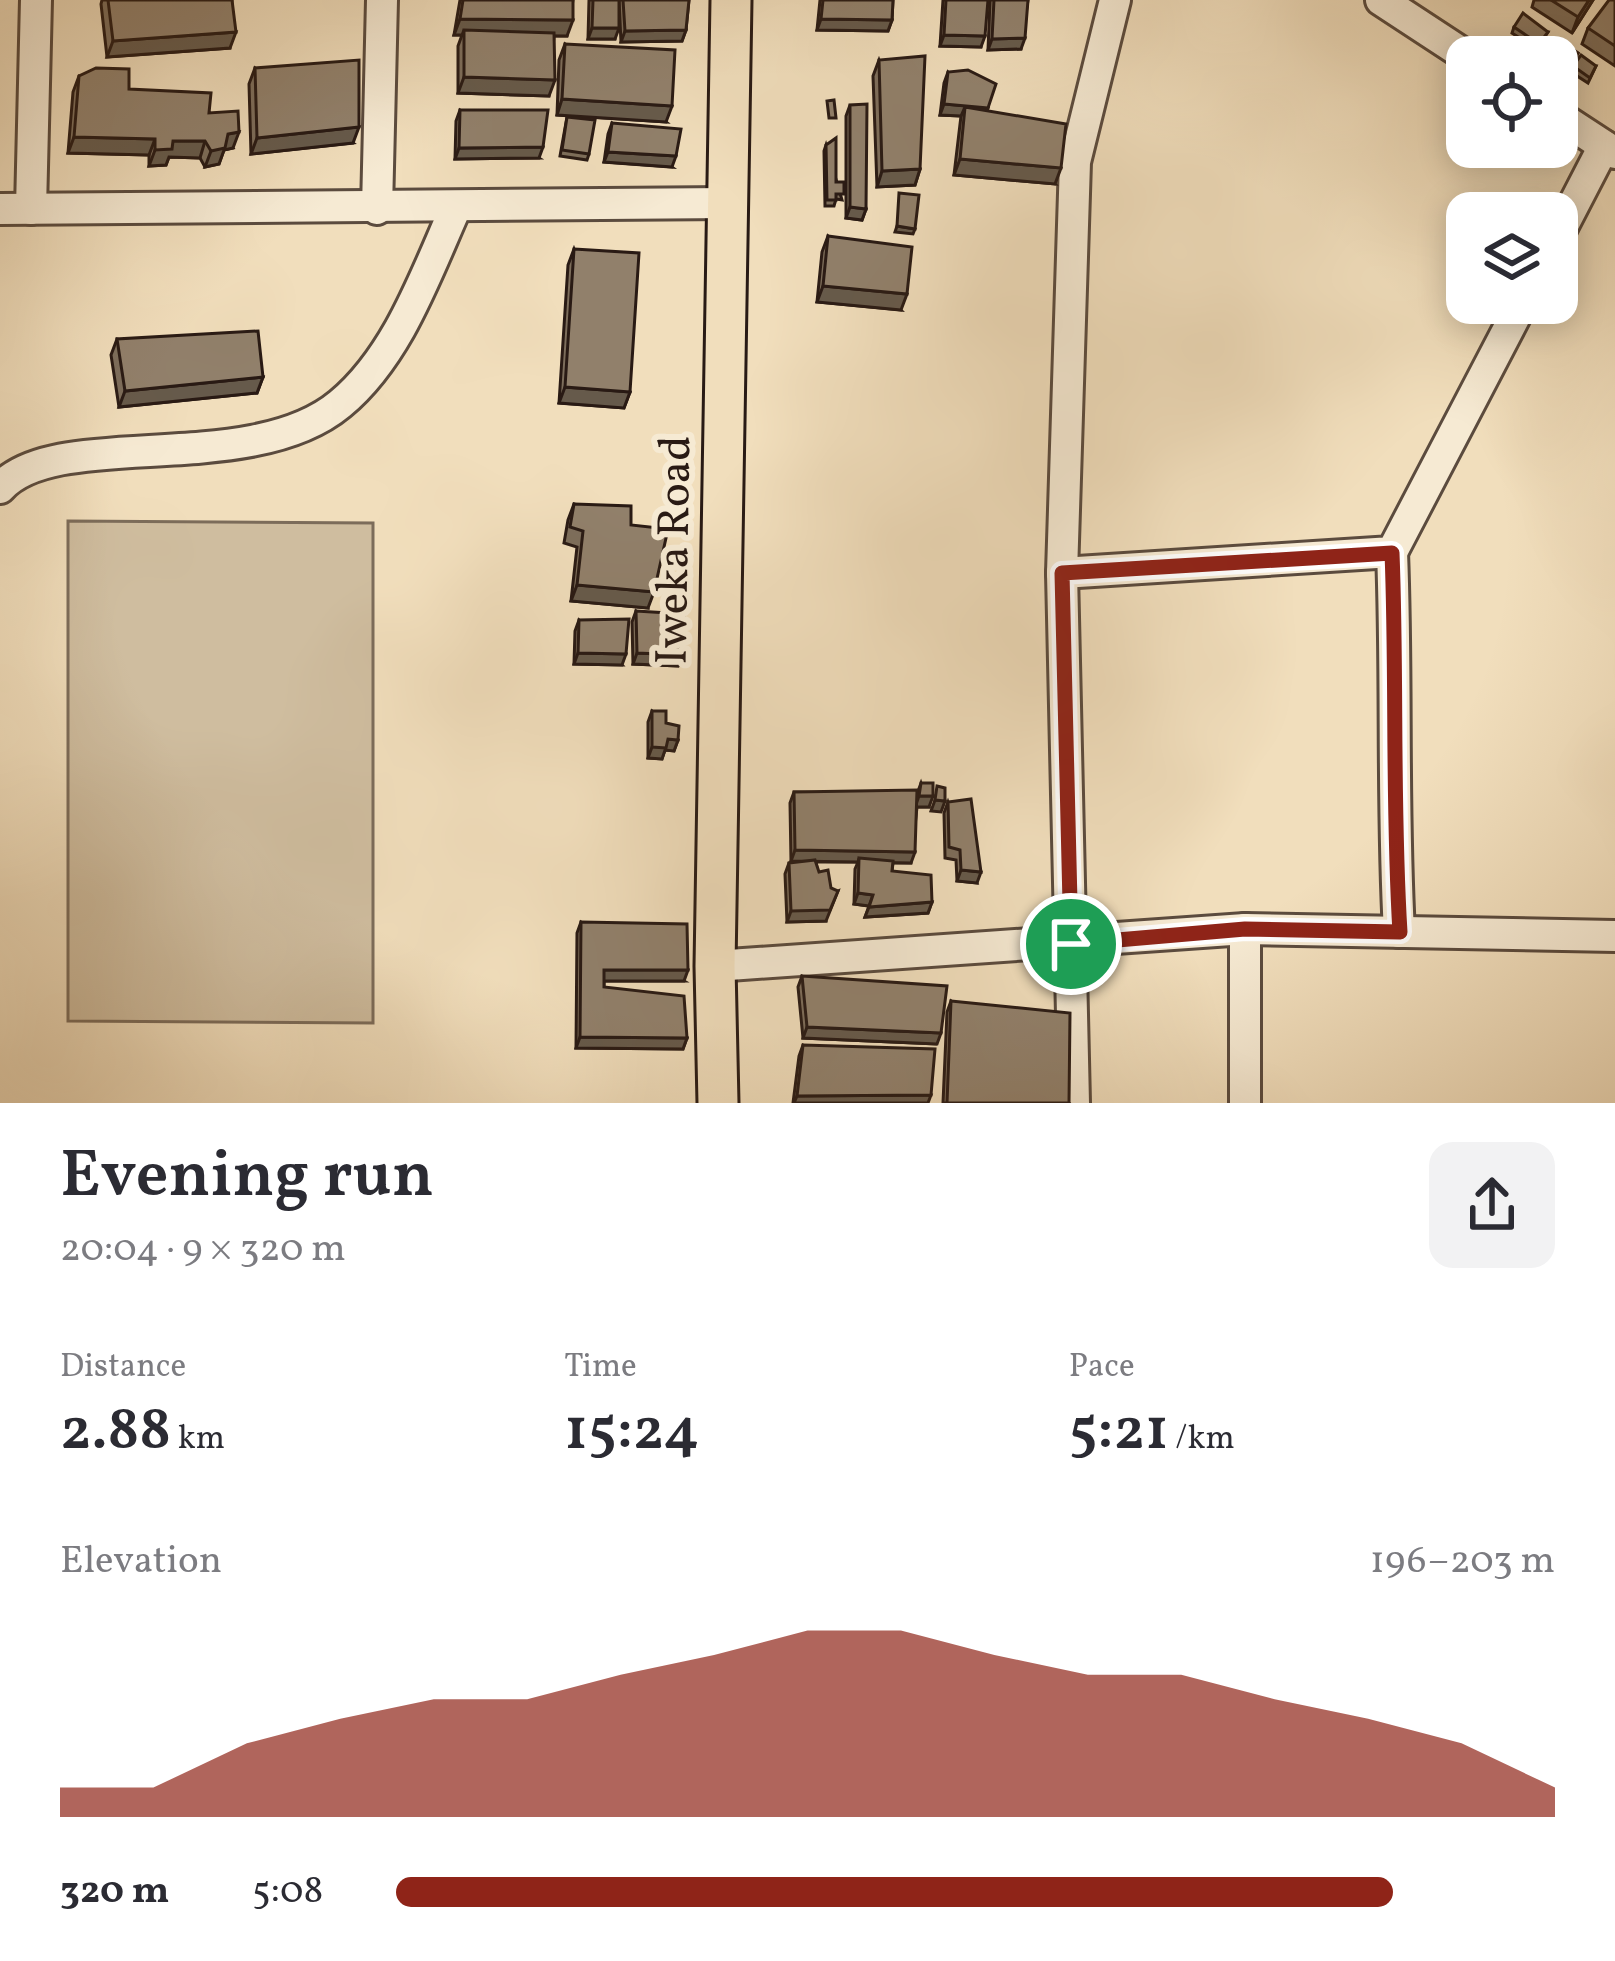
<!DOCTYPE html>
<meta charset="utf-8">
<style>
:root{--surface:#fff;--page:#f2f2f3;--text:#2b2b33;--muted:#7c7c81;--accent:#8f2418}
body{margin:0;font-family:Vollkorn,serif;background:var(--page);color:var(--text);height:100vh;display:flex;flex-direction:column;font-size:45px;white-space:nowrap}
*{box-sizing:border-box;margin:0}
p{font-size:39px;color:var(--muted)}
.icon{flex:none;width:66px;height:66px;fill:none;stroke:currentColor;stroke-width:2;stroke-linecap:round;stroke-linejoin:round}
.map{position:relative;height:1103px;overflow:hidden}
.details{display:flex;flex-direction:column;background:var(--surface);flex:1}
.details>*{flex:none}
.controls{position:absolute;left:1446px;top:36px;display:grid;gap:24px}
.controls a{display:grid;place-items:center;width:132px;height:132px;border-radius:24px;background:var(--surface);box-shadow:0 6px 30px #0003;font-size:60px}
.pin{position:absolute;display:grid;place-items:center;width:102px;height:102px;color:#fff;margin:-51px;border:6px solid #fff;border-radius:50%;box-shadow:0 3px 12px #0007}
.round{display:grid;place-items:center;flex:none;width:126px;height:126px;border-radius:24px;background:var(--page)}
.summary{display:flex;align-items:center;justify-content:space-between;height:204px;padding:0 60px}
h1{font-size:66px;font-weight:600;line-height:90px}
.figures{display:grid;grid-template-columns:repeat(3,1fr);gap:18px;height:204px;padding:12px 60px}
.figures div{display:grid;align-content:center}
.figures b{font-size:60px;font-weight:600}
.figures small{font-size:33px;font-weight:400}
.figures p{font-size:33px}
.chart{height:336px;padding:24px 60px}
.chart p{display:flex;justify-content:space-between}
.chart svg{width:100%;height:216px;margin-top:12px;fill:var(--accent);opacity:.7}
ul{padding:0 60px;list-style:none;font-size:39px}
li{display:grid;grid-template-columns:192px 144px 1fr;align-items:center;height:90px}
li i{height:30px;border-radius:15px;background:var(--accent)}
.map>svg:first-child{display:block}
.green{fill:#cfbd9f;stroke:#7c6c5a;stroke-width:3}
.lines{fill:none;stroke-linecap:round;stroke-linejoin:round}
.minor-casing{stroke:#5b4b3e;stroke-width:36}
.major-casing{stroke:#291a14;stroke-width:45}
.minor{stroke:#f6ead3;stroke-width:30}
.major{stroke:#f1debc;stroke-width:39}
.wall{fill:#7d6e5c;stroke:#291a14;stroke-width:3}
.shaded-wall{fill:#665a4b;stroke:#291a14;stroke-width:3}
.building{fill:#91806b;stroke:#291a14;stroke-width:3}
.route-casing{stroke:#fff;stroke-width:24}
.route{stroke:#8f2418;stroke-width:15}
.labels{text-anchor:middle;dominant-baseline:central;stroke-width:12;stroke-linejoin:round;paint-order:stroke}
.street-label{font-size:45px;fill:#291a14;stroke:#f6ead3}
</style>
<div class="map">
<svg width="1615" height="1103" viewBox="0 0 1615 1103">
<rect width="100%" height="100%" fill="#f1debc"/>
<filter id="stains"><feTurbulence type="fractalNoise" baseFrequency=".00167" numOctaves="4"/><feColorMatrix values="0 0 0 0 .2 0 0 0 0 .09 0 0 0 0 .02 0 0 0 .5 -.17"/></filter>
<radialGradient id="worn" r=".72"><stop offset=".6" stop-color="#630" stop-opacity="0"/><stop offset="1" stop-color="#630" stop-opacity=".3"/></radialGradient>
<polygon class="green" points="68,521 373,523 373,1023 68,1021"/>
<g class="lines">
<defs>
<g id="minor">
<polyline points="1381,0 1468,57"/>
<polyline points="1557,115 1615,153"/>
<polyline points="0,209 729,203"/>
<polyline points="31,209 36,0"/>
<polyline points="377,209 382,0"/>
<polyline points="1557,237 1604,146"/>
<path d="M0,488C56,425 250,479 340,404C398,356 426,274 456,207"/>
<path d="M1392,552C1397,679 1392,805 1399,932"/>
<polyline points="1062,573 1392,552 1522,303"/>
<polyline points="715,966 1245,929 1615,936"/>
<polyline points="1074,1103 1062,573 1075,162 1115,0"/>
<polyline points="1245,1103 1245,929"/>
</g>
<polyline id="major" points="718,1103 715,966 731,0"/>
</defs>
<use href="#minor" class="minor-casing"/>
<use href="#major" class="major-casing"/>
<use href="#minor" class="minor"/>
<use href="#major" class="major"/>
</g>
<g class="wall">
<polygon points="102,0 232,0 230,48 107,57 101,4"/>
<polygon points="460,0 573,0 567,36 554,36 549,96 458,93 458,46 462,35 454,35"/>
<polygon points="589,0 619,0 615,39 588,39"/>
<polygon points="619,0 689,0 686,30 682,41 621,42"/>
<polygon points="820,0 893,0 892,20 888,31 817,30"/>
<polygon points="943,0 988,0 981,47 940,46"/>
<polygon points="990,0 1028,0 1021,49 988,50"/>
<polygon points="1534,0 1593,0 1572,33 1532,7"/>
<polygon points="1615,0 1615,66 1582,44 1588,28"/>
<polygon points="1514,27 1548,32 1537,49 1512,33"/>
<polygon points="1562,42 1578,53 1576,59 1566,68 1557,62 1557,57 1555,57"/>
<polygon points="565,44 666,122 557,115 559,60"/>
<polygon points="879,60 920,169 915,185 877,187 873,76"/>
<polygon points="1573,66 1596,66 1588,83 1571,72"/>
<polygon points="255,68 353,143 251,154 249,84"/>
<polygon points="948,72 987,110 1055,184 954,175 961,116 940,115 944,83"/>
<polygon points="79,76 209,113 233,148 224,150 219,164 205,167 200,158 169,157 166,165 149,166 149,155 68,153 73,92"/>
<polygon points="850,105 866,209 862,220 846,218 846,116"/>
<polygon points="460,110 539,158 455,159 456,121"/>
<polygon points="567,117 589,154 587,160 560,156"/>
<polygon points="612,123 672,167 604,162 608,134"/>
<polygon points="826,145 842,200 836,199 834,206 825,206 824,151"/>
<polygon points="828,236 901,310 817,302 822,252"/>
<polygon points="574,249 630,392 624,408 559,403 568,265"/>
<polygon points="117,339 263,377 257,393 119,407 111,355"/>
<polygon points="574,504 631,525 648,608 571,601 577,547 564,543 568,520"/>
<polygon points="636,611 682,655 678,666 633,664 632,622"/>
<polygon points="579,620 622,665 574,664 575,631"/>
<polygon points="652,711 666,723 678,740 674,751 665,750 662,759 648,758 648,722"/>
<polygon points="921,783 929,807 917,807 911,863 893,863 892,871 932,902 928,913 865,917 869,906 854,904 855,869 858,862 816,862 826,921 787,922 785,874 789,863 800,862 791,861 790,803 794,792 917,794"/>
<polygon points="948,802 977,883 957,881 956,860 945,858 944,813"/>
<polygon points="581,922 684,981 604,981 604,987 687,1038 683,1049 576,1048 577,933"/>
<polygon points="802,976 937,1044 803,1038 798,987"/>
<polygon points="951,1001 1069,1103 943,1103 947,1012"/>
<polygon points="803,1045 928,1103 793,1103 799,1056"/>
</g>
<g class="shaded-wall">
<polygon points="1589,0 1593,0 1572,33 1578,17"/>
<polygon points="460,19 573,20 567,36 464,35 464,30 462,35 454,35"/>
<polygon points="821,19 892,20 888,31 817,30"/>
<polygon points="592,28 619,28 615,39 588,39"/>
<polygon points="686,30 682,41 621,42 625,31"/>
<polygon points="236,32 230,48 107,57 113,41"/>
<polygon points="944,35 985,36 981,47 940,46"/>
<polygon points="1025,38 1021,49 988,50 992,39"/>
<polygon points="464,77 555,80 549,96 458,93"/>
<polygon points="562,99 672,106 666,122 557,115"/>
<polygon points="944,104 988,108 984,119 965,107 961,116 940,115"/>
<polygon points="359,127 353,143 251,154 257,138"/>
<polygon points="239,132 233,148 224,150 219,164 205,167 211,151 228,134"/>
<polygon points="74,137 155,139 149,155 68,153"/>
<polygon points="173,141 205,141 200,158 169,157 166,165 149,166 155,150"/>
<polygon points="543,147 539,158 455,159 459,148"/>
<polygon points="608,152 676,156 672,167 604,162"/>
<polygon points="960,159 1061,168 1055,184 954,175"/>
<polygon points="920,169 915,185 877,187 882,171"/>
<polygon points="850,207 866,209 862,220 846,218"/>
<polygon points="897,226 915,229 913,234 895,232"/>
<polygon points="823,286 907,294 901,310 817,302"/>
<polygon points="263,377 257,393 119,407 125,391"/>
<polygon points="565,387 630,392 624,408 559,403"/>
<polygon points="577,585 654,592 648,608 571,601"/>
<polygon points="578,653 626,654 622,665 574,664"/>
<polygon points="637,653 682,655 678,666 633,664"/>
<polygon points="668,739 678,740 674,751 665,750 662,759 648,758 652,747"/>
<polygon points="919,796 933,796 929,807 915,807"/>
<polygon points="935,800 945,801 941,812 931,811"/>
<polygon points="795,850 915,852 911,863 859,862 859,858 858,862 791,861"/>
<polygon points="961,870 981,872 977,883 957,881"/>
<polygon points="838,891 826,921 787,922 791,911"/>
<polygon points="858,893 873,895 869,906 854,904"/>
<polygon points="932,902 928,913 865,917 869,907"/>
<polygon points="604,970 688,970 684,981 600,981"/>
<polygon points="807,1027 941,1033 937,1044 803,1038"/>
<polygon points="580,1037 687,1038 683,1049 576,1048"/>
<polygon points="931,1095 928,1103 794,1103 797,1096"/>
</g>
<g class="building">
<polygon points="108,0 232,0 236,32 113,41"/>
<polygon points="463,0 573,0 573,20 460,19"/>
<polygon points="593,0 619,0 619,28 592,28"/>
<polygon points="623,0 689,0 686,30 625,31"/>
<polygon points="823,0 893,0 892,20 821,19"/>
<polygon points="946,0 988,0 985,36 944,35"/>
<polygon points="994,0 1028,0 1025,38 992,39"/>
<polygon points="1551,0 1589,0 1578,17"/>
<polygon points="1609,0 1615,0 1615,46 1588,28"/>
<polygon points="1523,13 1548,32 1539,44 1514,27"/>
<polygon points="464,30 554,33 555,80 464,77"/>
<polygon points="1562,42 1578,53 1568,63 1556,54"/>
<polygon points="565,44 675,50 672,106 562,99"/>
<polygon points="1581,55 1596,66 1590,78 1573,66"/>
<polygon points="925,56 920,169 882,171 879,60"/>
<polygon points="359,60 359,127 257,138 255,68"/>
<polygon points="96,68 129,69 129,89 211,93 209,113 238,111 239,132 228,134 225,148 211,151 205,141 173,141 172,149 155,150 155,139 74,137 79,76"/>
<polygon points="968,70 996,84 988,108 944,104 948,72"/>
<polygon points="834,100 836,118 829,118 827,101"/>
<polygon points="867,104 866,209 850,207 850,105"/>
<polygon points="965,107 1066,124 1061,168 960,159"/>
<polygon points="460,110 548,110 543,147 459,148"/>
<polygon points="567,117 595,120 589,154 562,150"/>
<polygon points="612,123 681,129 676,156 608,152"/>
<polygon points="836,138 836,182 844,182 844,194 836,194 836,200 827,200 826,145"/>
<polygon points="899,193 919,195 915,229 897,226"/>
<polygon points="828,236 912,247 907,294 823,286"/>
<polygon points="574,249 639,253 630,392 565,387"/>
<polygon points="258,331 263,377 125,391 117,339"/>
<polygon points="574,504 631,506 631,525 668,529 654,592 577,585 583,531 570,527"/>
<polygon points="636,611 684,614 682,655 637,653"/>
<polygon points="629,619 626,654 578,653 579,620"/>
<polygon points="652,711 666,711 666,723 679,726 678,740 668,739 666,748 652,747"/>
<polygon points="921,783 933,783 933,796 919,796"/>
<polygon points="937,786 945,788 945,801 935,800"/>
<polygon points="917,790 915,852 795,850 794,792"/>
<polygon points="971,799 981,872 961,870 960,850 949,847 948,802"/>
<polygon points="859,858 893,861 892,871 931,875 932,902 869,907 873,895 858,893"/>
<polygon points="815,860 819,872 828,870 831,888 838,891 830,910 791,911 789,863"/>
<polygon points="581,922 687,924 688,970 604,970 604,987 684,996 687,1038 580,1037"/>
<polygon points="802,976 947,986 941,1033 807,1027"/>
<polygon points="951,1001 1070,1013 1069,1103 947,1103"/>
<polygon points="803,1045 935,1049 931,1095 797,1096"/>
</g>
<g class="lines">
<defs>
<path id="route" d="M1392,553C1397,679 1392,805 1400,932L1245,929L1071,944L1062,573Z"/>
</defs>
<use href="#route" class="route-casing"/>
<use href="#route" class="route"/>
</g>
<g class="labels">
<g class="street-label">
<text transform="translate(676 550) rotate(-89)">Iweka Road</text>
</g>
</g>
<rect width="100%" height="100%" filter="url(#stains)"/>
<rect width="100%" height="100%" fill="url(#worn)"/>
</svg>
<div class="controls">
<a><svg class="icon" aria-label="locate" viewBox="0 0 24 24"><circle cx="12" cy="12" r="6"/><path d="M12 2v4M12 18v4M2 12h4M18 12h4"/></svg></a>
<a><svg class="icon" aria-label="layers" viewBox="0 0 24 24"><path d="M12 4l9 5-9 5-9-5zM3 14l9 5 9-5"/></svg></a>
</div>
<div class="pin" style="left:1071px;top:944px;background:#1e9e55"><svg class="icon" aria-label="arrive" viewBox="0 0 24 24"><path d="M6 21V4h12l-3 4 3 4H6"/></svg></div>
</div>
<section class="details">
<div class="summary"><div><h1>Evening run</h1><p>20:04 · 9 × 320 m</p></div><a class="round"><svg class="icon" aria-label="share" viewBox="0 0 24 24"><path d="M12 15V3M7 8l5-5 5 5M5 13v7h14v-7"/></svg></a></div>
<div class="figures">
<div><p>Distance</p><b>2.88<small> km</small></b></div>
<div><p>Time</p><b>15:24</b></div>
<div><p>Pace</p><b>5:21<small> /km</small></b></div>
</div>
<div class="chart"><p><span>Elevation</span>196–203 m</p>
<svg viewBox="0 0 160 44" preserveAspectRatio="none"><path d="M0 44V38L10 38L20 29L30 24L40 20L50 20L60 15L70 11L80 6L90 6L100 11L110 15L120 15L130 20L140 24L150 29L160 38V44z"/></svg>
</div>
<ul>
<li><b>320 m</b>5:08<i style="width:86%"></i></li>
</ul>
</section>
